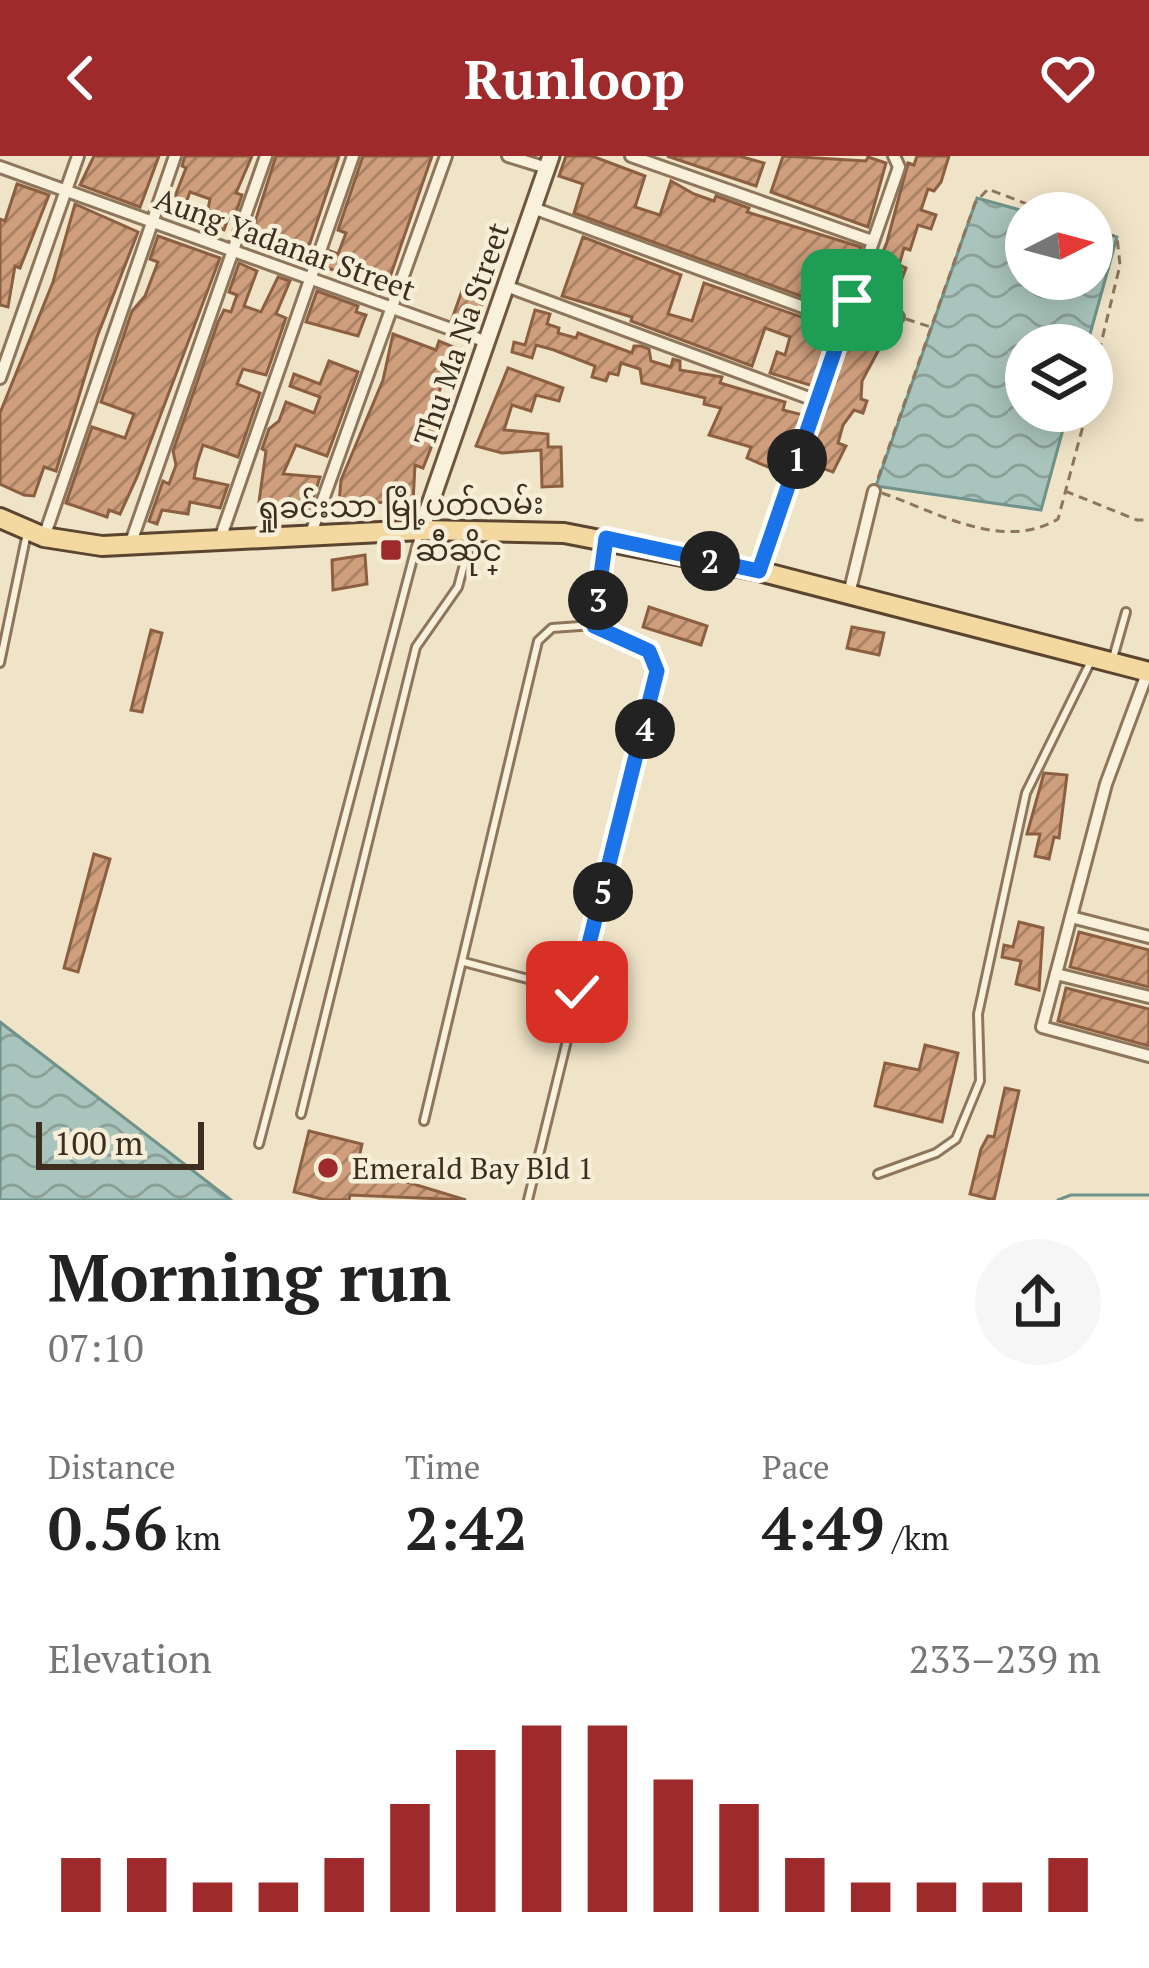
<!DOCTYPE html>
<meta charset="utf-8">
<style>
:root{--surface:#fff;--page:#f6f6f6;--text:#222;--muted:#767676;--accent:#9e2a2b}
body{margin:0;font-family:"PT Serif","Noto Sans Myanmar",serif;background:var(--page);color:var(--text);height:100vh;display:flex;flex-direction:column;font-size:45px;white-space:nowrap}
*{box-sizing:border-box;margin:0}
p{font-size:39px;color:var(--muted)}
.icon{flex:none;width:66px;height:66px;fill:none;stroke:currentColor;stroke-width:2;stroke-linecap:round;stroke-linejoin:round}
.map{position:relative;height:1044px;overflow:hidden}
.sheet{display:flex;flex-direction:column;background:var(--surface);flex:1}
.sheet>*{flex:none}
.needle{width:78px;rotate:84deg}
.fabs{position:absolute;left:1005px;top:36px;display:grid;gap:24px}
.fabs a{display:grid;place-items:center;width:108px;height:108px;border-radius:50%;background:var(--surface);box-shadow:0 6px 30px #0003;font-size:60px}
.scale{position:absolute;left:36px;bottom:30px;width:168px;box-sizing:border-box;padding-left:12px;border:6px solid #3d2e20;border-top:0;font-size:33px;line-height:42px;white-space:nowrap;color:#3d2e20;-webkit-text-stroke:9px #f7eed8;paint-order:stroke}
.pin{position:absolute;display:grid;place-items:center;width:102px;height:102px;color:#fff;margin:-51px;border-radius:24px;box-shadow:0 6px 18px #0006}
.km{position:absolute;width:60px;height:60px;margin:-30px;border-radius:50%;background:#222;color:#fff;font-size:33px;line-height:60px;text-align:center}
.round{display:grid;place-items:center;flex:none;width:126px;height:126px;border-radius:63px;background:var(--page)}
.summary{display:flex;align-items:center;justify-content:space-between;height:204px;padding:0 48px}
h1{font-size:66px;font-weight:700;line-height:90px}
.figures{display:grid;grid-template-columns:repeat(3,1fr);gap:18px;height:204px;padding:12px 48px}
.figures div{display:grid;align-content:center}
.figures b{font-size:60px;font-weight:700}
.figures small{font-size:33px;font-weight:400}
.figures p{font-size:33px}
.chart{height:336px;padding:24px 48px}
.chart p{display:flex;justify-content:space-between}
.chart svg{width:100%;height:216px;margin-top:12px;stroke:var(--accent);stroke-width:6}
header{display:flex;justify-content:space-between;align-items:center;height:156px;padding:0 48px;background:var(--accent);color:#fff;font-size:54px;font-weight:700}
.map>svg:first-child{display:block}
.water{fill:url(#water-waves);stroke:#6f938a;stroke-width:3}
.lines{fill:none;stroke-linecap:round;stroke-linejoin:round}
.stream{stroke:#6f938a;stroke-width:3}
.building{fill:url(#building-hatch);stroke:#8d5f41;stroke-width:3}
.lane-casing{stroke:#8d765c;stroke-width:12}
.street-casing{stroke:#8d765c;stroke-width:16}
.secondary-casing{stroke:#6f573f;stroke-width:21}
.primary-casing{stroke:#5b4430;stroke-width:24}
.path{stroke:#8d765c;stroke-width:3;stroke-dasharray:9 6;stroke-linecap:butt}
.lane{stroke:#faf1dc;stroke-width:6}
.street{stroke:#faf1dc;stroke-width:10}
.secondary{stroke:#faf1dc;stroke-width:15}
.primary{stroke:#f3d9a0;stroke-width:18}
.route-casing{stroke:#fff;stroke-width:24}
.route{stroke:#1a73e8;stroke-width:15}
.poi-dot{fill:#9e2a2b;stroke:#f7eed8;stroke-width:4.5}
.labels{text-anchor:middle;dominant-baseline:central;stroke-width:9;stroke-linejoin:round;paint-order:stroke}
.street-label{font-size:30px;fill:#3d2e20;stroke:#f7eed8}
.poi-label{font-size:30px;fill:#3d2e20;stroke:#f7eed8;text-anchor:start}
</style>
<header><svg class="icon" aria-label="back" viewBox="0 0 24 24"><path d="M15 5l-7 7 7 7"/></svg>Runloop<svg class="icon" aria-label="heart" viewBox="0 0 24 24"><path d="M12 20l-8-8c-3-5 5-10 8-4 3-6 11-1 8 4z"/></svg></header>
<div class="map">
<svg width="1149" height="1044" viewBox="0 0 1149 1044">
<defs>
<pattern id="water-waves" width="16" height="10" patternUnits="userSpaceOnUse" patternTransform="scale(3)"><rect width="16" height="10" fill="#a9c4bc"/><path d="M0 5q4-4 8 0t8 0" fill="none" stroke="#8ba098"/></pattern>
<pattern id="building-hatch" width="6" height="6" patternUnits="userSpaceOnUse" patternTransform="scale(3)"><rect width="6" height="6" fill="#cf9f7d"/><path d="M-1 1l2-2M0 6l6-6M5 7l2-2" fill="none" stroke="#a98266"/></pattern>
</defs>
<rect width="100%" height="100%" fill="#f0e4c8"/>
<g class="water">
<polygon points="977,42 1031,57 1026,57 1026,123 1092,123 1092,74 1117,81 1087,189 1026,189 1026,255 1068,255 1041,354 876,330"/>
<polygon points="0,866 231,1044 0,1044"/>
</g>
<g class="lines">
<polyline class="stream" points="1058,1044 1071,1039 1149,1039"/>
</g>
<g class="building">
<polygon points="94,0 159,0 140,51 80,29"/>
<polygon points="185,0 252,0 236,37 242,39 234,62 229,60 224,74 205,68 210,43 190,36 184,52 172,48 186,12 182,10"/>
<polygon points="276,0 339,0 304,105 248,88"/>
<polygon points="363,0 432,0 390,121 355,108 350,120 325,111 330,95 338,98 346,77 338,74"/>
<polygon points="566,0 592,0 645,20 635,51 660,59 671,25 694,38 714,45 716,40 749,52 747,56 861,91 839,154 574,57 583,28 559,20"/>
<polygon points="667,0 739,0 764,7 756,30"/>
<polygon points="783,0 866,5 868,1 886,7 868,71 771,36"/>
<polygon points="917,0 949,0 941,26 934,35 928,33 921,54 936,59 931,73 918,69 910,94 904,92 899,109 906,112 892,148 866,139 887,86 908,7 914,9"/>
<polygon points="17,28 49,39 20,112 15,110 8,151 0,149 0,63 5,65"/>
<polygon points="75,48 138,76 97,181 56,315 44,311 34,340 24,339 0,328 0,257 53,126"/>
<polygon points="158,80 220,102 137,321 120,358 109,354 107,361 66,347 92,271 125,282 134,258 101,246 132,155 145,140 158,106 150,103"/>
<polygon points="583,81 681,119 668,158 692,165 704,127 833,172 813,230 770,217 777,196 785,199 790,181 765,172 752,210 631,165 632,161 562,140"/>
<polygon points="239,107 257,115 244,150 261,156 278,121 290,125 276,158 286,162 266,219 243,213 237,228 260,237 238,301 203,289 197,307 194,322 228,329 220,352 190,346 188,358 162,354 157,368 149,365 163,325 169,328 176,309 173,295 218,166 224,154 231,156 237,139 229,136"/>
<polygon points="464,129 486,137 474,171 452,163"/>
<polygon points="317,135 358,150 356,156 366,159 358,180 306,166"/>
<polygon points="535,154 550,158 547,168 559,172 558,177 576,182 578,177 632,197 634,190 641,190 649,193 651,205 671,211 673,203 680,205 680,214 722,221 720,227 785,246 783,254 803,259 795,282 786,279 781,296 789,298 782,317 747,302 751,291 709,279 721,252 704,248 705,242 642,227 640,213 621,207 618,219 609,217 606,225 592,221 595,210 554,194 536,189 532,202 512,196 514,186 525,189"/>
<polygon points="859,157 892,169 862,225 861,243 867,245 863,257 854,254 843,269 838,287 846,290 833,316 807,307"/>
<polygon points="393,178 436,194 439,185 456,192 435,246 445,250 431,292 423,312 415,309 413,346 339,347 341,324 383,224"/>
<polygon points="329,205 358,216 327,300 296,289 283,318 320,321 310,352 259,346 266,295 262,293 269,273 279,265 286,246 314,257 320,241 290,230 294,218 320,228"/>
<polygon points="508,212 563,232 559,245 536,239 531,255 512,249 504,274 548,278 548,291 561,291 562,330 542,331 541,294 502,297 476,290"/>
<polygon points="365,399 367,428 333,434 332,404"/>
<polygon points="649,451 707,470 701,489 643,471"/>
<polygon points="852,471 884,477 879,499 847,492"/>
<polygon points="151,474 162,477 142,556 131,554"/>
<polygon points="1044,617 1067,619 1059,682 1054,681 1049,703 1035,700 1040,678 1027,678"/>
<polygon points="94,698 110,703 78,816 64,812"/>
<polygon points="1019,766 1043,772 1039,834 1016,828 1021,805 1002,801 1004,789 1013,791"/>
<polygon points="1079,776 1149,794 1149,831 1070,811"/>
<polygon points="1066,832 1149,853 1149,890 1058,865"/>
<polygon points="925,889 958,897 942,966 875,950 885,907 919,914"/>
<polygon points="1005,932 1019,935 994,1044 970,1038 981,993 988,980 994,981"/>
<polygon points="309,975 362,988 357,1011 466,1044 350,1039 349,1044 326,1044 294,1036"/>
</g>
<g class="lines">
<defs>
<g id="lane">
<polyline points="1113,502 1126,456"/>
<polyline points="0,507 27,377"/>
<polyline points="464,806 577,836"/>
<polyline points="301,958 416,491 458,431 472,378"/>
<polyline points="424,965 538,485 552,472 594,469"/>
<polyline points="259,988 420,376"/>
<polyline points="878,1018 936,997 956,983 980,925 978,858 1026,637 1092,503"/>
<polyline points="528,1044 657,516 649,495 594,469 605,386"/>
</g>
<g id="street">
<polyline points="508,0 547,12"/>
<polyline points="631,0 872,85"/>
<polyline points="0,11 487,186"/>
<polyline points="533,52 844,166"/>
<polyline points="506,130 817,245"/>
<polyline points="852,144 898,161"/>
<polyline points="0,222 78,0"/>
<polyline points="310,380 446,0"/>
<polyline points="44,381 175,0"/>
<polyline points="220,383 353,0"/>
<polyline points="130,389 266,0"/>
<polyline points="759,415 899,11 894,0"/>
<polyline points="849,438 874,335"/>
<polyline points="1148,515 1106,628 1042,871 1149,900"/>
<polyline points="1071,761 1149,781"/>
<polyline points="1056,818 1149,841"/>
</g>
<polyline id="secondary" points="421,374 551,0"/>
<polyline id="primary" points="0,362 44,381 102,390 421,374 564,377 759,415 1149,516"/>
</defs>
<use href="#lane" class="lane-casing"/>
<use href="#street" class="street-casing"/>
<use href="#secondary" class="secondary-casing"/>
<use href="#primary" class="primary-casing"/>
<g class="path">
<polyline points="1092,72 1117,81 1120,109 1092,225"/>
<polyline points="906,163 931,171"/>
<polyline points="878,322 975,47 988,33 1050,57"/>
<polyline points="1065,335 1137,364 1149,364"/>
<path d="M882,337C937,356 1002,396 1058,363L1087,255"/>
</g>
<use href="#lane" class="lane"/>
<use href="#street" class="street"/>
<use href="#secondary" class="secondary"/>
<use href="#primary" class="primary"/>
</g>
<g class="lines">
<defs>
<polyline id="route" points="577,836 657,515 649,495 594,470 606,382 759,415 852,144"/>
</defs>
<use href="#route" class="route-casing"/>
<use href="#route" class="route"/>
</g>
<g class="poi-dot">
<rect x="379" y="382" width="24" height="24" rx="6"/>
<circle cx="328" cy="1012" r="12"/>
</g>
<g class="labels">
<g class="street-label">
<text transform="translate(285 88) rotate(20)">Aung Yadanar Street</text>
<text transform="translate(461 178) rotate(-71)">Thu Ma Na Street</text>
<text transform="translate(400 349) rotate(-1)">ရှုခင်းသာ မြို့ပတ်လမ်း</text>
</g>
<g class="poi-label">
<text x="415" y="394">ဆီဆိုင္</text>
<text x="352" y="1012">Emerald Bay Bld 1</text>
</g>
</g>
</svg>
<div class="fabs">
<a><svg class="needle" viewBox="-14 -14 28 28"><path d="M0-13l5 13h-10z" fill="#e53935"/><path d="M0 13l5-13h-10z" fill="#767676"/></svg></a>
<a><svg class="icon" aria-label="layers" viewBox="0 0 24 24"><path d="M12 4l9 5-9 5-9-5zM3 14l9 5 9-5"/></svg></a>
</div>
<div class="scale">100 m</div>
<div class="pin" style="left:852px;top:144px;background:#1e9e55"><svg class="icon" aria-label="arrive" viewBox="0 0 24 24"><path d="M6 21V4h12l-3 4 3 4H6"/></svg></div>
<div class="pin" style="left:577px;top:836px;background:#d93025"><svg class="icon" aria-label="check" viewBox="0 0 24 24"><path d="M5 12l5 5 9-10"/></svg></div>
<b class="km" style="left:797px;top:303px">1</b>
<b class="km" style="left:710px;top:405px">2</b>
<b class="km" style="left:598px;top:444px">3</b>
<b class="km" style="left:645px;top:573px">4</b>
<b class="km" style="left:603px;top:736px">5</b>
</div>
<section class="sheet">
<div class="summary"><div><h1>Morning run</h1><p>07:10</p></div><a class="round"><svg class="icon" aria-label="share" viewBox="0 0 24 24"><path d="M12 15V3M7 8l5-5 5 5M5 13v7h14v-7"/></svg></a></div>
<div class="figures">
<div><p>Distance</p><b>0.56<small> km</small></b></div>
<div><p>Time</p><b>2:42</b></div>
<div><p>Pace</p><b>4:49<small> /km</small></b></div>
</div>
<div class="chart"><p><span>Elevation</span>233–239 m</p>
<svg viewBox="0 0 160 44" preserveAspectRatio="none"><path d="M5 44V33M15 44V33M25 44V38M35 44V38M45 44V33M55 44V22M65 44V11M75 44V6M85 44V6M95 44V17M105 44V22M115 44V33M125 44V38M135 44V38M145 44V38M155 44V33"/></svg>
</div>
</section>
